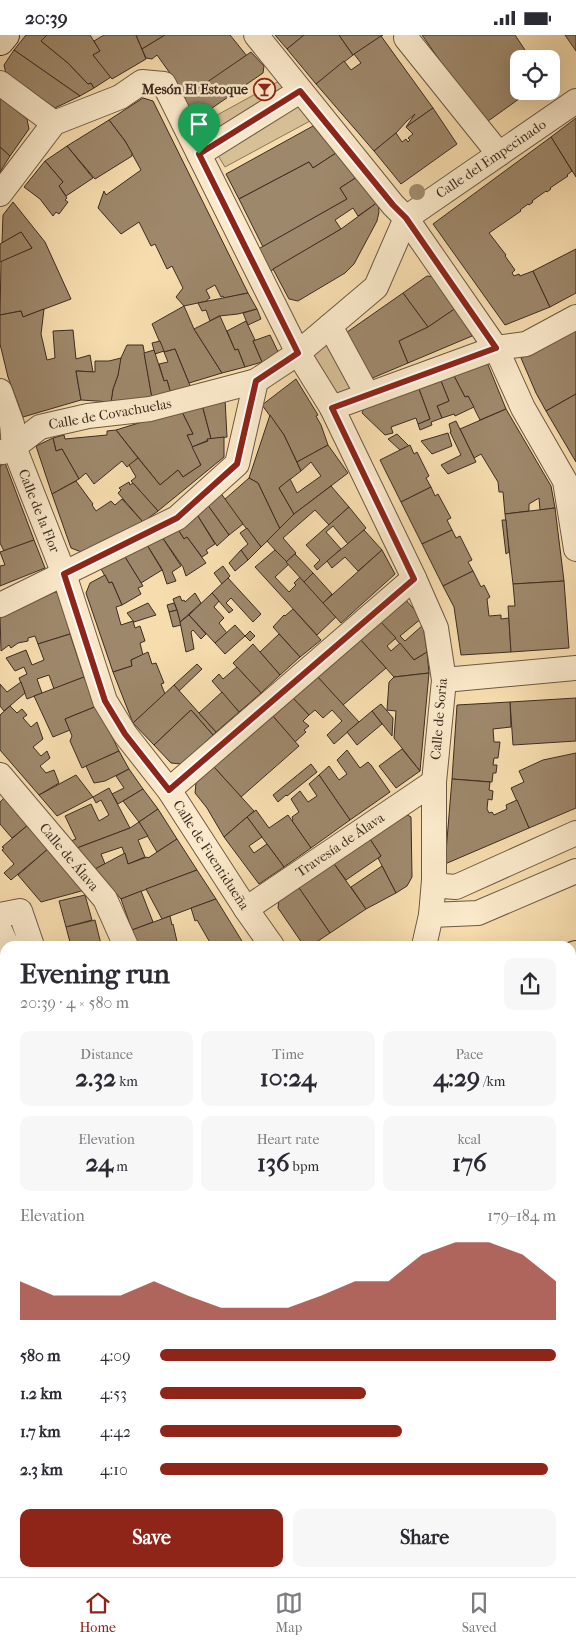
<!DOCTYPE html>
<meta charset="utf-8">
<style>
:root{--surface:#fff;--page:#f7f7f7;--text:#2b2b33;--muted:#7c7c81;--line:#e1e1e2;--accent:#8f2418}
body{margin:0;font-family:"IM FELL French Canon",serif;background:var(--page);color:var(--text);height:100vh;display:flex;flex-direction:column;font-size:19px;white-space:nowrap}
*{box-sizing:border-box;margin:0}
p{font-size:16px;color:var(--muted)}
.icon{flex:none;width:28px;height:28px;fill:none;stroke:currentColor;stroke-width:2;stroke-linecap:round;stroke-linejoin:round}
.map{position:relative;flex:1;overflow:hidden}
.panel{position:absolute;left:0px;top:906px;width:576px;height:636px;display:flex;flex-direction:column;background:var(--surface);border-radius:15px 15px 0 0;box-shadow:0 5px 20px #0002}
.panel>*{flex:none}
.buttons{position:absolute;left:510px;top:15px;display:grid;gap:10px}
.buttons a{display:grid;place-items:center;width:50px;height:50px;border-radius:10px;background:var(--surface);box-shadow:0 5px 20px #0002;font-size:25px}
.pin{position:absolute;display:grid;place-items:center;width:42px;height:42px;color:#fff;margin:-51px -21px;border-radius:50% 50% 50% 0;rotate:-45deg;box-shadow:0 0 5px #0007}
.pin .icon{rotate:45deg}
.round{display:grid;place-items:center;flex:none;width:52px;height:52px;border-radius:10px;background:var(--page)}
.summary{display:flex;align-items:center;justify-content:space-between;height:85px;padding:0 20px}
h1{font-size:28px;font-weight:700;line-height:38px}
.stats{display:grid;grid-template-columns:repeat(3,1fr);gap:8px;height:85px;padding:5px 20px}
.stats div{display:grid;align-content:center;border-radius:10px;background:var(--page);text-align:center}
.stats b{font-size:25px;font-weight:700}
.stats small{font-size:14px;font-weight:400}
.stats p{font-size:14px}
.chart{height:140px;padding:10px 20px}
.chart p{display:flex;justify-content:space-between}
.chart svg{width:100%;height:90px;margin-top:5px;fill:var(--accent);opacity:.7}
.action{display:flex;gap:10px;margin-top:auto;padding:10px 20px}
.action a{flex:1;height:58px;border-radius:10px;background:var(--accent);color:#fff;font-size:20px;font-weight:700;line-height:58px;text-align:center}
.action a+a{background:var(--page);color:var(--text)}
ul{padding:0 20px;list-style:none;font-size:16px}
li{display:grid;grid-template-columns:80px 60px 1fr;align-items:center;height:38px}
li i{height:12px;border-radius:6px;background:var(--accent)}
.status{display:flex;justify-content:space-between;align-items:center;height:35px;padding:0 25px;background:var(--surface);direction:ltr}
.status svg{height:14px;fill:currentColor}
.dock{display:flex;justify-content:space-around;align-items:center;height:70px;border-top:1px solid var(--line);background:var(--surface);font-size:14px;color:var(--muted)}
.dock a{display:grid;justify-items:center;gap:2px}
.dock .current{color:var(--accent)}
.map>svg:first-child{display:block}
.green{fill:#d7bf96;stroke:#8a765c}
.building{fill:#9e886b;stroke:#3d2c22}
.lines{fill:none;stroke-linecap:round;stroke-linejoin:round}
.lane-casing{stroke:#6c5845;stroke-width:15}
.street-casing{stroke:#6c5845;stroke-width:26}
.secondary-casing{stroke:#3d2c22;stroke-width:30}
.primary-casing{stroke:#3d2c22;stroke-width:30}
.path{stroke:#3d2c22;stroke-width:3;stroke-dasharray:4 2.5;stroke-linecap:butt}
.lane{stroke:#fae9ca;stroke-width:12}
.street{stroke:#fae9ca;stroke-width:24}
.secondary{stroke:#fae9ca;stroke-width:28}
.primary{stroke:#f7ddae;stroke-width:28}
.tree{fill:#a28c6e}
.route-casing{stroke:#fff;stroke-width:10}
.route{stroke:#8f2418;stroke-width:6}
.labels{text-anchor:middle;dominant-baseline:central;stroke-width:5;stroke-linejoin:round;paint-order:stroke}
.poi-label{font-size:14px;font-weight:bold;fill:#3d2c22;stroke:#fae9ca;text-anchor:end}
.street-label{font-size:14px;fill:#3d2c22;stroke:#fae9ca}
</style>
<div class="status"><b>20:39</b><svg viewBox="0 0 49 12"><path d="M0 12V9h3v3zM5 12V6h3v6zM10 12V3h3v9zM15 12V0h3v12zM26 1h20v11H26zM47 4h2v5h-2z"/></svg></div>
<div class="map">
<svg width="576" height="1542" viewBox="0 0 576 1542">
<rect width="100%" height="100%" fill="#f7ddae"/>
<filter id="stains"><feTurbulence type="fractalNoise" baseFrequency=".004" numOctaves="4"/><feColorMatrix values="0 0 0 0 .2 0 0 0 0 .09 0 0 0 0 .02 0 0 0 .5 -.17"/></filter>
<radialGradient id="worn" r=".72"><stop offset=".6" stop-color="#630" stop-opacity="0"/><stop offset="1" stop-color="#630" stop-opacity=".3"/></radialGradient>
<g class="green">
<polygon points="281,45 310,86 225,132 199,90"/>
<polygon points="331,293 366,356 334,368 303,319"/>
<polygon points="576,1532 576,1542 552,1542 562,1538 571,1538 571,1534"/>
<polygon points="106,1538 219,1538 221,1542 95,1542"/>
</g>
<g class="building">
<polygon points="26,0 47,0 41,6 68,28 88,49 91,48 94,53 80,61 14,15"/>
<polygon points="47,0 90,0 100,16 93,20 111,42 94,53 91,48 88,49 68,28 41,6"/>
<polygon points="104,0 136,0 146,24 112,44 93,20 100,16 94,6"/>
<polygon points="136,0 165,0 142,14"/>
<polygon points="165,0 230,0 247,21 187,62 157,20 152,24 146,23 142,14"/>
<polygon points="275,0 304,0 287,14"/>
<polygon points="304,0 339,0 353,20 316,49 287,14"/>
<polygon points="339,0 383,0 353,20"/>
<polygon points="422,0 515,0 531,24 519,24 519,56 530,56 484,89"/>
<polygon points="565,0 576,0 576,16"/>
<polygon points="381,1 433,73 406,92 415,79 407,86 396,98 374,116 316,49 344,26 351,35 361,28 354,19"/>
<polygon points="14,15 80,61 55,73 6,39 4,30"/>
<polygon points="251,17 264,31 263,38 199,82 190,80 181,65"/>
<polygon points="0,62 27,84 29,94 10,121 0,112"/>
<polygon points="143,63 153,66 248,258 224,263 223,261 221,262 215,250 206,255 210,263 207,265 207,266 184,271 176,262 183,253 172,231 167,234 155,209 151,211 139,187 121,199 98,173 104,156 106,160 141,135 125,106 109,85"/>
<polygon points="433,73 457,109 401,149 374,116 396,98 402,107 406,104 408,107 410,105 408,103 413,99 406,92"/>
<polygon points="576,83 576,142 551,102"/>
<polygon points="109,85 125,106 132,118 132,121 95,144 67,111"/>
<polygon points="313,91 336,118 313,133 309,127 239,164 226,139"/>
<polygon points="551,102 572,136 567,140 568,141 550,153 551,154 547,157 546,156 532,166 533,167 529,170 528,169 520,175 521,176 489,198 506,220 505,221 515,235 512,238 514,241 519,239 520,241 533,236 550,272 505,290 433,189"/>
<polygon points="67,111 93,143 66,161 59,151 63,147 45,126"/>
<polygon points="0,112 10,121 0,137"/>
<polygon points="336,118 357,142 340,153 347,164 263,212 239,164 309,127 313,133"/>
<polygon points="45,126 63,147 59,151 67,163 65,165 68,167 59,179 56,177 53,181 40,164 24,152"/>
<polygon points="357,142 378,167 358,181 353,173 335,185 341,194 264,240 253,217 347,164 340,153"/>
<polygon points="13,167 45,207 71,264 23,282 21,276 0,280 1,226 32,213 21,197 2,208 3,180"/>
<polygon points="378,167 379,177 377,186 354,229 345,238 298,266 289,264 273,234 341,194"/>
<polygon points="21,197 32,213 0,227 0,209"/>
<polygon points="576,214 576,258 550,272 533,236"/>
<polygon points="427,241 434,242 456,273 428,292 403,258"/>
<polygon points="248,258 257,274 238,279 219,281 210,286 206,275 202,276 198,268"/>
<polygon points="403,258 428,292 399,306 408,328 363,347 340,302"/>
<polygon points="184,271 194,294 222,338 189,348 175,314 164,317 152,289"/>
<polygon points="456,273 472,301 408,328 399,306 428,292"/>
<polygon points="44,274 41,299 47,325 55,323 53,296 73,295 76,324 90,320 93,337 76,336 81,365 23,382 8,342 0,309 0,280 21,276 23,282"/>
<polygon points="257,274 261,284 248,290 243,278"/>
<polygon points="220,281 235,315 238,314 245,332 222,338 194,294"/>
<polygon points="246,286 255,305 253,306 262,327 245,332 238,314 235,315 227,296"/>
<polygon points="576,296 576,359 546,376 536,358 521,323"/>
<polygon points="270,300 281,323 263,329 253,306"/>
<polygon points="160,306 164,316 155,319 152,308"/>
<polygon points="127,310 143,310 152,363 111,367 113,354 118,340 120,325"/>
<polygon points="175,314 191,353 171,359 167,345 164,346 159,329 168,327 164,317"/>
<polygon points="154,315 164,346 167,345 171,359 152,363 144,318"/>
<polygon points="121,323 118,340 113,354 111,367 81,365 76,336 95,337 95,326 109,326"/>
<polygon points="486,325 506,374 480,385 468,361 465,362 453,339"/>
<polygon points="453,339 465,362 468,361 474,372 455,381 454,379 442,383 437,371 449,366 441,346"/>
<polygon points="296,344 318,380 316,381 321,390 328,410 297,427 284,400 262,370"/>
<polygon points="441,346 449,366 437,371 442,383 431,387 432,390 420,395 418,389 430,384 419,354"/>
<polygon points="419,354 430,384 418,389 416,383 391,392 393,398 385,400 362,378 364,373"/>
<polygon points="576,359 576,427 546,376"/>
<polygon points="225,364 227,402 211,404 202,370"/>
<polygon points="202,370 211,404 192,412 187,400 193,399 181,375"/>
<polygon points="506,374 551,451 555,473 540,475 539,463 529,469 529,476 505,479 503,457 499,457 498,447 481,419 474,423 460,394"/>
<polygon points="181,375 193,399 187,400 201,430 183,442 178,435 160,450 116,395"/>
<polygon points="270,380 284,400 301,436 279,453 294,479 280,494 258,448 249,443"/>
<polygon points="456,386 476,427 448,439 441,430 461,420 450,397 451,397 449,389"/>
<polygon points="116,395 138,423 127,432 122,426 94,449 86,438 79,444 62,414 56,416 53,403 64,400 65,404 107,400 107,396"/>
<polygon points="448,398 452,411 432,419 421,406"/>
<polygon points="397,399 409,411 400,415 388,404"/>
<polygon points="224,402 224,422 158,476 131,446 136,442 129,430 138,423 160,450 178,435 183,442 201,430 192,412 208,406 207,404"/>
<polygon points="53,403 56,416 62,414 79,444 52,459 36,411"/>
<polygon points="328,410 348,438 294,479 279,453 290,444 297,458 321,441 311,427 301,436 297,427"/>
<polygon points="410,410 414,419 417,417 429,441 426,443 431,452 401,467 380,425"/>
<polygon points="5,428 34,505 4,516 0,508 0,431"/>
<polygon points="249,443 258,448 280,494 261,512 224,465"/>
<polygon points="76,446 93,469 92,470 96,476 111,466 115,470 122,464 143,487 84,518 71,513 52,459"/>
<polygon points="129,447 130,450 133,448 158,476 143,487 118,458 121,455 119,453"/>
<polygon points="331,451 349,472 329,490 315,475 283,503 296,518 286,527 267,506 294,479"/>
<polygon points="431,452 435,461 438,459 451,483 447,485 452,495 422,509 401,467"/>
<polygon points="220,457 243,489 229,500 207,469"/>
<polygon points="207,469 229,500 217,511 196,478"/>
<polygon points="349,472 366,493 348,509 333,491 326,497 341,514 317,535 314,531 320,525 306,510"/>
<polygon points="555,473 564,546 513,549 505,479"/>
<polygon points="196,478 215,509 206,515 208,518 202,522 187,502 184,504 177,493"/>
<polygon points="502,485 506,485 509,517 506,519"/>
<polygon points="177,493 184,504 187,502 206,528 186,541 183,532 162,502"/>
<polygon points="247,493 261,512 248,525 241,515 248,509 240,498"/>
<polygon points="364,495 382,515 358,536 345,522 332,533 327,526"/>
<polygon points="452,495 456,503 460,501 472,525 468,527 473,536 443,551 422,509"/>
<polygon points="162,502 181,531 172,537 176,546 167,549 162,534 147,510"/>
<polygon points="34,505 45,533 0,551 0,531 5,530 0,517"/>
<polygon points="147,510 162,535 141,548 125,522"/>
<polygon points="241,515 248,525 235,536 229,528"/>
<polygon points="275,515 289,529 275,542 289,557 296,550 294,548 300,542 336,582 317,600 255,532"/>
<polygon points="382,515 395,539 341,588 323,568"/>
<polygon points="295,519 313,538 304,547 286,527"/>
<polygon points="125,522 143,551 138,553 141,559 122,570 112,547 109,548 101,534"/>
<polygon points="223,531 230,541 222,549 214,538"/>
<polygon points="473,536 481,552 484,550 490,562 487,564 489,581 501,580 501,584 509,583 511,617 461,620 454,572 443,551"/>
<polygon points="313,538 332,559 323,568 304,547"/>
<polygon points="105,540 109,548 112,547 122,570 116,572 121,590 133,586 135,593 140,591 145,606 140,608 143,620 131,625 132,631 113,637 86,558 90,548"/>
<polygon points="228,543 261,579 253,587 231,563 226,568 233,575 229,578 212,558"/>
<polygon points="564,546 569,613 511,617 508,571 515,571 513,549"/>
<polygon points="55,557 61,559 70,599 38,609 35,601 28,603 28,606 18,608 11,613 9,610 1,616 0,581"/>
<polygon points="195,558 201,568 180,587 177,575 173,564 180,561 182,566 184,565 185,567"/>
<polygon points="212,558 219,566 214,572 224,583 219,588 227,598 215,608 189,580"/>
<polygon points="404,563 422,583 400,601 405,606 423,590 427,617 414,625 379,585"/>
<polygon points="148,568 156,580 134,587 127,578"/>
<polygon points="174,568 177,575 169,577 167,570"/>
<polygon points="293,574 321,605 300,622 273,592 284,580 285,581"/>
<polygon points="177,575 181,590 173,592 169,577"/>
<polygon points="189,580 206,599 201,604 193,595 191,597 194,614 186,617 180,587"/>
<polygon points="379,585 396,603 387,611 391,616 400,608 414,625 427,617 429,638 394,642 359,603"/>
<polygon points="235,590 245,601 225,619 215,608"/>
<polygon points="250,596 255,601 250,606 245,601"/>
<polygon points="70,599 84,642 54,654 49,640 37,644 42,658 27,664 19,643 27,639 24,632 15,636 6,623 26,615 32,630 44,625 38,609"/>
<polygon points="279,599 300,622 280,640 260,617"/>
<polygon points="359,603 386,633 343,670 316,640"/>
<polygon points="253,609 280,640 261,658 233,628"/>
<polygon points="148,617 152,629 156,628 164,648 161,649 165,659 133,688 113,637 132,631 131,625"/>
<polygon points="197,629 202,634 179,656 174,650"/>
<polygon points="237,632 261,658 239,677 212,646 219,639 223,644"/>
<polygon points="429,638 420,736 394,703 396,676 387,675 389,647 394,642"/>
<polygon points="316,640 359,687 334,709 327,700 342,686 332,675 323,683 315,675 309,680 292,662"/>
<polygon points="84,642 97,671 65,684 70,695 53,702 34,661"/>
<polygon points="21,647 25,658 4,676 0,671 0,649 7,657"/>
<polygon points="174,650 216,697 213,700 191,675 154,710 133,688"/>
<polygon points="222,657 239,677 216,697 199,678"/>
<polygon points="292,662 309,680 303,686 309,691 304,695 306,697 295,707 272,680"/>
<polygon points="576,663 576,706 513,710 510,667"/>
<polygon points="510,667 511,692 493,694 494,707 500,707 498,723 494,723 493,730 497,730 496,738 493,738 492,747 452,744 457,670"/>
<polygon points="381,669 393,683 392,701 372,676"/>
<polygon points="10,671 17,678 22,674 27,680 23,683 31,692 37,687 43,704 33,712 41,721 47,716 50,723 40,731 46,738 54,735 59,748 39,760 0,715 0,680"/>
<polygon points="97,671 119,716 82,733 70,706 72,701 65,684"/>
<polygon points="191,675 213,700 181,729 171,728 154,710"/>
<polygon points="372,676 382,689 357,710 347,697"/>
<polygon points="272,680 299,711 241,762 214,732"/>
<polygon points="402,714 420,736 396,753 379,731"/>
<polygon points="347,715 360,733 368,727 371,730 390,757 350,785 319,740 329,731 339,745 347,739 337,725"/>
<polygon points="119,716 129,734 105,746 94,748 86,731"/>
<polygon points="576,718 576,773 529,793 511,753 524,747 519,736 543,725"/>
<polygon points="311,729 317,737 287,761 286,760 278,767 273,760"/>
<polygon points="214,732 254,776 224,802 207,773 195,758 196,748"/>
<polygon points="129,734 143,754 118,769 112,759 124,753 116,741"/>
<polygon points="76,740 93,762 57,781 39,760"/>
<polygon points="319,740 350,785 311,813 292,786 293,785 292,782 299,777 291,764 300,756 308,767 317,761 309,749"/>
<polygon points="452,744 490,747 489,755 493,756 492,765 488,764 487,774 489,778 492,777 494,780 507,774 506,770 517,765 529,793 445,829"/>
<polygon points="109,753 130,793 77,813 71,806 76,804 65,781 91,769 99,786 109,780 101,765 96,768 93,762"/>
<polygon points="143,754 158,774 139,787 123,766"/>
<polygon points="4,763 28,790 12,803 0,789 0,767"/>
<polygon points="158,774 177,804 157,817 139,787"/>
<polygon points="256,775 269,793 288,780 311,813 284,832 247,782"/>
<polygon points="402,777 411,782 412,842 407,851 396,858 378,823 381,821 368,801"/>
<polygon points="247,782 262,802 249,811 254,818 267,809 284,832 259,849 224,802"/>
<polygon points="139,787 148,801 138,805 145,822 128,829 122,812 101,819 105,829 95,834 77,813 130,793"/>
<polygon points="28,790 49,813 11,845 4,838 14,829 2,815 4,813 2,812"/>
<polygon points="368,801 381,821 346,845 332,826"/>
<polygon points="177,804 197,835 121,864 95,834 125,818 128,829 147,822 148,823"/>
<polygon points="49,813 85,855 41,867 18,840"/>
<polygon points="332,826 366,874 330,898 297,850"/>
<polygon points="382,831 396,858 366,874 351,852"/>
<polygon points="197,835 216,864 162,884 146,854"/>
<polygon points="297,850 330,898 312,910 302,908 278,873 279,863"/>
<polygon points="141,856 153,887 132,895 121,864"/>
<polygon points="85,860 92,885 66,892 59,866"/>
<polygon points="216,864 245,911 212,911 197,885 195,886 191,873"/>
<polygon points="170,881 172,890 173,889 178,911 136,911 132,895"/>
<polygon points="95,885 101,909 93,911 71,911 66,892"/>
<polygon points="5,950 5,970 0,952"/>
<polygon points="0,952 5,970 5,1020 0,1022"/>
<polygon points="5,1035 5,1060 0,1064 0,1036"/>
<polygon points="575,1155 576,1301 571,1303 571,1157"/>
<polygon points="5,1253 5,1343 0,1346 0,1256"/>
<polygon points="576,1301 576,1316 571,1318 571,1303"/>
</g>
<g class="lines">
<defs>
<polyline id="lane" points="0,1065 5,1068"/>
<g id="street">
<polyline points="256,0 393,170 406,183 496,313 523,373 565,446 576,514"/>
<polyline points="406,3 499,119"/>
<polyline points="0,48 54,88"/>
<polyline points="199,119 300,56"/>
<polyline points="0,159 54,88 120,62 142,47 164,49 298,318 332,373 414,543 436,593 444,645 434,747 434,845 431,880 424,911"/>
<polyline points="330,291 367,359"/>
<polyline points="0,356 12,389 14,412 64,539 105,666 125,699 169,755 246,874 272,911"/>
<polyline points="332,373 496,313 526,309 576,282"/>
<polyline points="3,417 14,412 40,392 88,381 150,374 256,346"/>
<polyline points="0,570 177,483 237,429 256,346 298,318 376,252 406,183 576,66"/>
<polyline points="444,645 576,633"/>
<polyline points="0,740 105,864 126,911"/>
<polyline points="169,755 414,543"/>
<polyline points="434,845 443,851 456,852 576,798"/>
<polyline points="246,874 434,747"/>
<polyline points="0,880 20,876 31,908 22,911"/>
<polyline points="431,880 478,878 576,836"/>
<polyline points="0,895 7,911"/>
<path d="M576,948C571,958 572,972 576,983"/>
<polyline points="571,1019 576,1022"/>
<polyline points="571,1494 576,1492"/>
<polyline points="421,1542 432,1538"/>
<polyline points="459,1542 469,1538"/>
</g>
<polyline id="secondary" points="0,6 5,0"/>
<g id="primary">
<polyline points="571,922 576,920"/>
<polyline points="571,976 576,974"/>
<polyline points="0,1113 5,1112"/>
<polyline points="0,1159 5,1157"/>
</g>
</defs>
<use href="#lane" class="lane-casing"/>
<use href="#street" class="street-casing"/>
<use href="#secondary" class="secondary-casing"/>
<use href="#primary" class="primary-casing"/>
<g class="path">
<polyline points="571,1109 576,1102"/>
<polyline points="515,1542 526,1538"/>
</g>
<use href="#lane" class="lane"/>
<use href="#street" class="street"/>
<use href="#secondary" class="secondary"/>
<use href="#primary" class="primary"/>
</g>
<circle class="tree" cx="417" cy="157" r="8"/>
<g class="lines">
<defs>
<polygon id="route" points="300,56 393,170 406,183 496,313 332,373 414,544 169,755 125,699 105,666 64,539 177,483 237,429 256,346 298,318 199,119"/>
</defs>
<use href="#route" class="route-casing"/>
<use href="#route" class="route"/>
</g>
<defs>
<symbol id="bar-ring" viewBox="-11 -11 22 22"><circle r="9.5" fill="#fae9ca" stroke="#8f2418" stroke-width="1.5"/><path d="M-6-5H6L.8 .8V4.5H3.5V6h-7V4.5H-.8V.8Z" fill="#8f2418"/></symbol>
</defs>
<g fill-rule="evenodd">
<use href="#bar-ring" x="252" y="42" width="25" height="25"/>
</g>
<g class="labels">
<g class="poi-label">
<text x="248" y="54">Mesón El Estoque</text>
</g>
<g class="street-label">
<text transform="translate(491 124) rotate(-34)">Calle del Empecinado</text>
<text transform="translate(110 379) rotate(-10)">Calle de Covachuelas</text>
<text transform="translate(39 476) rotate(68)">Calle de la Flor</text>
<text transform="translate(439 684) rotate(-85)">Calle de Soria</text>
<text transform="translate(340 810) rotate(-34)">Travesía de Álava</text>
<text transform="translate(211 820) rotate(57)">Calle de Fuentidueña</text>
<text transform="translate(69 822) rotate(50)">Calle de Álava</text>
</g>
</g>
<rect width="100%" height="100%" filter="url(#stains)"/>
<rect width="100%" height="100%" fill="url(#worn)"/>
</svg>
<div class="buttons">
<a><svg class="icon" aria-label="locate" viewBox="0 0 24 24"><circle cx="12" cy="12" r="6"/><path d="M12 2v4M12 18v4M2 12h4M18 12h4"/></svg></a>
</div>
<div class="pin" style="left:199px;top:119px;background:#1e9e55"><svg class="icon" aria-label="arrive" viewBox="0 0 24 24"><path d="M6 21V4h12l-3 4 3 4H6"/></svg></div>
<section class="panel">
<div class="summary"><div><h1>Evening run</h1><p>20:39 · 4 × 580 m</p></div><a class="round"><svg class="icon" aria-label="share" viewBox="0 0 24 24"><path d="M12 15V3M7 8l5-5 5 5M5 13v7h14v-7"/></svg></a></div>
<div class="stats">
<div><p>Distance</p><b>2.32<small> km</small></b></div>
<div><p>Time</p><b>10:24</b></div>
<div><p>Pace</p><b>4:29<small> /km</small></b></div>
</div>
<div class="stats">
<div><p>Elevation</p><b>24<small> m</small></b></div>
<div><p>Heart rate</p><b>136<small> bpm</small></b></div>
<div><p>kcal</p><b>176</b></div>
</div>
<div class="chart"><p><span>Elevation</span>179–184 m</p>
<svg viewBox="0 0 160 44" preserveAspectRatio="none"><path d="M0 44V25L10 32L20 32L30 32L40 25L50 32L60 38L70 38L80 38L90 32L100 25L110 25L120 12L130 6L140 6L150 12L160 25V44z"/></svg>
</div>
<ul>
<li><b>580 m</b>4:09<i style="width:100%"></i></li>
<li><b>1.2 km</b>4:53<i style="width:52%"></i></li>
<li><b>1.7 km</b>4:42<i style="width:61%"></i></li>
<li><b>2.3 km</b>4:10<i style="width:98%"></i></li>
</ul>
<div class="action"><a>Save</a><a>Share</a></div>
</section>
</div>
<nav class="dock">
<a class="current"><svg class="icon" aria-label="home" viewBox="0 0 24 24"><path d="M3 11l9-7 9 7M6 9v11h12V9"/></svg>Home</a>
<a><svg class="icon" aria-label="map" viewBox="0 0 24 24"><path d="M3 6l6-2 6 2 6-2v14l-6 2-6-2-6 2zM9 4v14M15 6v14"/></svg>Map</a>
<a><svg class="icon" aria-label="saved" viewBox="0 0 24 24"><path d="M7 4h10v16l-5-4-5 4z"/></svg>Saved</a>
</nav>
